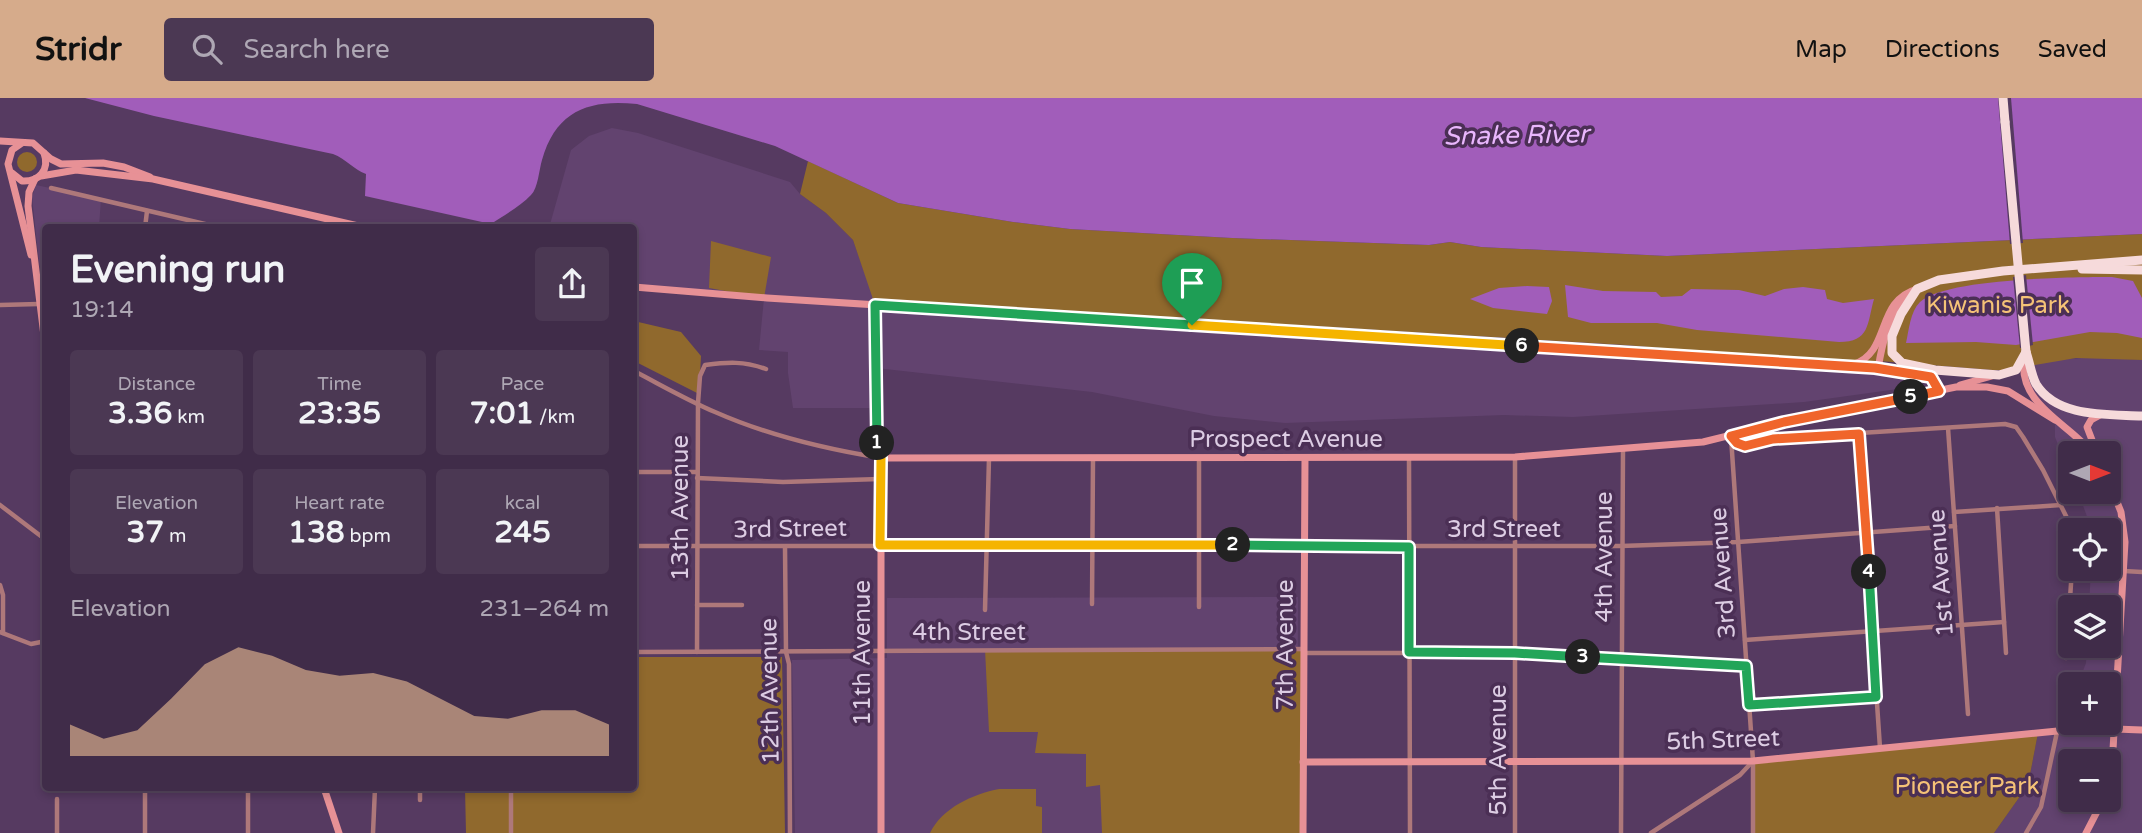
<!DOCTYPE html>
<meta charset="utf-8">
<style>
:root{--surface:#402c49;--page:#4b3853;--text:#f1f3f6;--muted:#aea7b4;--line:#594861;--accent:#d6ab8b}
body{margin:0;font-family:"Varela Round",sans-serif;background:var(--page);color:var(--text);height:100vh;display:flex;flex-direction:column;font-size:26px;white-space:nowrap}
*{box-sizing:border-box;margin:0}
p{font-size:23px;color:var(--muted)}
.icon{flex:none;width:38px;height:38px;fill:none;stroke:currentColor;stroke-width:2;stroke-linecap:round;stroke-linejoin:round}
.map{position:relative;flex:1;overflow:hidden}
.side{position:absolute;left:42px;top:126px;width:595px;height:567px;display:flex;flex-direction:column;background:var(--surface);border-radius:7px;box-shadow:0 4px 10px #0003,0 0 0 2px var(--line)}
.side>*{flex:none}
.needle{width:46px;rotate:90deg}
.controls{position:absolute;left:2058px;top:343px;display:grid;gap:14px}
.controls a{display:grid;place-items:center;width:63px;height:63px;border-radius:7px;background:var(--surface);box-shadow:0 4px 10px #0003,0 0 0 2px var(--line);font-size:35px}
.pin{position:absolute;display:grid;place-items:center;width:60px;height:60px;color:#fff;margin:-72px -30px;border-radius:50% 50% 50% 0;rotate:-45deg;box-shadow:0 0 7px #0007}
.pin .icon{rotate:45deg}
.km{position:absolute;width:35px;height:35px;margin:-18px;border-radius:50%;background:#222;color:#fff;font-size:19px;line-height:35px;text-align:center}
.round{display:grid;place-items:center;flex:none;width:74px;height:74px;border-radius:7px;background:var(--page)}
.summary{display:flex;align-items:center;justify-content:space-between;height:119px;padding:0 28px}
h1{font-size:38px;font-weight:700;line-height:52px}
.stats{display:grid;grid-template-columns:repeat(3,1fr);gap:10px;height:119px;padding:7px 28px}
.stats div{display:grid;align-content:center;border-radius:7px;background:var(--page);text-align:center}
.stats b{font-size:30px;font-weight:700}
.stats small{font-size:19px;font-weight:400}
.stats p{font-size:19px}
.chart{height:196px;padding:14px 28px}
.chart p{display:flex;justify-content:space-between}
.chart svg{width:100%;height:126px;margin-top:7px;fill:var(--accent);opacity:.7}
header{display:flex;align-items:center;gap:42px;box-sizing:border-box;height:98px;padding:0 35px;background:var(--accent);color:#111}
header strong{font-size:33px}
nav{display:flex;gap:38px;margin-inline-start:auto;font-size:24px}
.search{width:490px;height:63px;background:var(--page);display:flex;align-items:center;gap:18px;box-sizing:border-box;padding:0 24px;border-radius:7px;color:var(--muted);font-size:26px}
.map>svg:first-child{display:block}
.built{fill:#62436f;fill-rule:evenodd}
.green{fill:#90692d}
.water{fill:#a15dba}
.pier{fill:#563a61}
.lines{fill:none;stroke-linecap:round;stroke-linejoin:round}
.street{stroke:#ae787a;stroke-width:4.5}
.secondary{stroke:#e79196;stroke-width:7}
.highway{stroke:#f6dadb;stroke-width:9}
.highway-bridge{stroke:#f6dadb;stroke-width:9}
.split-1-casing{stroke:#fff;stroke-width:14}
.split-2-casing{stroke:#fff;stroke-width:14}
.split-3-casing{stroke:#fff;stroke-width:14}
.split-4-casing{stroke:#fff;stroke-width:14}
.split-5-casing{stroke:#fff;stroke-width:14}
.split-6-casing{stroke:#fff;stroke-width:14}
.split-7-casing{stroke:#fff;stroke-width:14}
.split-1{stroke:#22a559;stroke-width:9}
.split-2{stroke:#f5b400;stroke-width:9}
.split-3{stroke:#22a559;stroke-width:9}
.split-4{stroke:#22a559;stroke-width:9}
.split-5{stroke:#f0652b;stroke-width:9}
.split-6{stroke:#f0652b;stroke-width:9}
.split-7{stroke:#f5b400;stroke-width:9}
.labels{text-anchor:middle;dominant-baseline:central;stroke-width:7;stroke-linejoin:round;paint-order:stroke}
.park-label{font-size:24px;fill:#f5c277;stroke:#4b2f55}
.street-label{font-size:24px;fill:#dccce3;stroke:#4b2f55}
.water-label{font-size:26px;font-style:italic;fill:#e9b6fd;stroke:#4b2f55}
</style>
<header>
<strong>Stridr</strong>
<div class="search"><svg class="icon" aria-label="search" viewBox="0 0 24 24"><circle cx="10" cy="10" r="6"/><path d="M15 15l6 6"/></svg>Search here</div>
<nav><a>Map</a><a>Directions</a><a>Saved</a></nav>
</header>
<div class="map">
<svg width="2142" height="735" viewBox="0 0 2142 735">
<rect width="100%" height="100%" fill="#563a61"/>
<g class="built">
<polygon points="612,30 638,35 790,84 800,96 826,115 853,142 876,207 1907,275 1905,290 1804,304 1573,319 1504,317 1285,325 1214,318 1092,294 876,270 876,310 793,310 788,275 788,254 759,252 764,200 634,189 634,130 549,130 571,52 589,38"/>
<polygon points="36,87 101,101 99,129 46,130 45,219 32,99"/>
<path d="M2094,259L2142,262V735H1994L2028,687L2038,635L2057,633L2070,608V625H2109V586H2078L2086,565L2087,548H2109V509H2089L2091,471H2109V432H2092L2078,394H2109V355H2070V376L2055,339V322L2038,306L2023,268L2055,262ZM2070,663H2109V702H2070Z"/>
<polygon points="1298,499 1297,735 795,735 792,562 887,560 887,500"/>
</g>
<g class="green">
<circle cx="27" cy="64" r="10"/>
<polygon points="808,63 898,105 1013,124 1070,131 1232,140 1429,147 1450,144 1481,149 1667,158 2142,136 2142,262 2076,260 2005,272 1992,272 1879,263 1813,263 1625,247 998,209 997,215 875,207 853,142 826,115 800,96"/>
<polygon points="711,143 771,159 764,200 709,190"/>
<polygon points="634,223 681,234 701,258 699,296 634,263"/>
<polygon points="985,551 1304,551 1303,735 1102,735 1100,687 1086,689 1086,656 1035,655 1038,634 989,634"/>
<polygon points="634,559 782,559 785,735 466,735 465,690 634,690"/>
<polygon points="2038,635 2028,687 1994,735 1753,735 1753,663"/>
<path d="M999,691H1036V708L1042,709V735H930C942,710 973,696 999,691Z"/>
</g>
<g class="water">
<path d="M85,0H2142V136L1667,158L1481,149L1450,144L1429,147L1232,140L1070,131L1013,124L898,105L775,48L637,6C590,1 556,12 542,62C539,72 538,90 531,97C521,108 504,117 491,126L365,98L366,76C353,71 346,61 333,56L154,18Z"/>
<path d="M2112,179L2133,183L2142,200V240L2117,235L2090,234L2016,247L1976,244L1906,245C1909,232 1910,214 1920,204C1946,180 2073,179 2112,179Z"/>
<path d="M1565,187L1603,193L1656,194L1661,199L1682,198L1691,191L1739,192L1765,198L1784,191L1803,189L1825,192L1827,201L1843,205L1874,201C1867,226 1870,244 1839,244L1697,232L1657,225H1591L1568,219Z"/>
<polygon points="1527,188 1549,189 1552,203 1547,216 1493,210 1470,201 1499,190"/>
</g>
<g class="pier">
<polygon points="1998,0 2011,0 2023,145 2010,146"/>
<polygon points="2026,177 2033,247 2020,250 2013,179"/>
</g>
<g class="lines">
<g class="street">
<polyline points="51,90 222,130"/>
<polyline points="145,130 147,113"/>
<polyline points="0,207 39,206"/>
<path d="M634,273C661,287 687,302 715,314C767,337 825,351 881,360L876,325L875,207"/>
<polyline points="1948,330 1968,616"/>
<polyline points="1859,336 1880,650"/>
<polyline points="1731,338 1737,345 1745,348 1795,339 2005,326 2016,329 2023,339 2043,372 2073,432"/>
<polyline points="1731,339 1753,663 1753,735"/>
<polyline points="1515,359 1515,735"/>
<polyline points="1409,360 1410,735"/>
<polyline points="634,374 697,374"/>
<polyline points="697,380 783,384 880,381"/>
<polyline points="0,407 46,442"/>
<polyline points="1997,410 2006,555"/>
<polyline points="1954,414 2061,407"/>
<polyline points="634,448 1621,448 1738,444 1955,428"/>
<polyline points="785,449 786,554 789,566 790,735"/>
<polyline points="2124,473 2142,474"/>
<polyline points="0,487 3,497 3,535"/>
<polyline points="1092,506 1093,360"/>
<polyline points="697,507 742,507"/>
<polyline points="1199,509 1199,360"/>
<polyline points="985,512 989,360"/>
<polyline points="0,534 31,546 46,543"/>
<polyline points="1745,542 2004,524"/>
<polyline points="634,554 1304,551"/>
<path d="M697,554L698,305L700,278L705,267C728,264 744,263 766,271"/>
<polyline points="1304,555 1515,555 1746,568"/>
<polyline points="2066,560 2072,471"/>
<polyline points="1749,607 1876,599"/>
<polyline points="57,701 57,735"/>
<polyline points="420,702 420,690"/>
<polyline points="145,735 145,690"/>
<polyline points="248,735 248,690"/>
<polyline points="373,735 375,690"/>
<polyline points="511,735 511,690"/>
<polyline points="1621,735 1623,351"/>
<polyline points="1651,735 1740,677 1753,663"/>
<polyline points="2026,735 2041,709 2057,634"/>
</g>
<g class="secondary">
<polyline points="0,43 33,45 51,61 61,66 103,65 124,69 150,79"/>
<polyline points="22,45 12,52 8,66 31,157"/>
<path d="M12,75L22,83C39,84 50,72 44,55"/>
<polyline points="41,78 76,72 153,81 367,130"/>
<polyline points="35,81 29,94 28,108 46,254"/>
<polyline points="634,189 767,200 1842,268 1931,279 1939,293"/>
<path d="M2024,261C2018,307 2069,325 2092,355"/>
<path d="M1854,266C1891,254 1875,203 1917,191"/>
<path d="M1878,271C1882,246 1888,220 1905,201"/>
<polyline points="1960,287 1992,278"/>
<polyline points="2097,355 2087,329 2091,322 2100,317"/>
<polyline points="2109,384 2121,414 2125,444 2112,669 2109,682"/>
<polyline points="1303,664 1753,663 2088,630 2142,632"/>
<polyline points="324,690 339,735"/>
<polyline points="881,735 881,360 1515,359 1703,344 1784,324 1956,289 1987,289 2008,293 2055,322"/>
<polyline points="1303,735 1305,360"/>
<polyline points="2086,735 2103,702"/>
</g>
<g class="highway">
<polyline points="2003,0 2005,24"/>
<polyline points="2082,171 2142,172"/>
<polyline points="2026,254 2016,272 1999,277 1935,272 1902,265 1892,255 1892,238 1901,216 1917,191 1939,182 2003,173 2142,162"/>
<path d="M2026,254C2030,265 2031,276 2036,286C2057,320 2107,316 2142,318"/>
</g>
<polyline class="highway-bridge" points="2005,24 2026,254"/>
</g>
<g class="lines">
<defs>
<polyline id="split-1" points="877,345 875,207 1192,227"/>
<polyline id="split-2" points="877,345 881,360 880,447 1233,447"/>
<polyline id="split-3" points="1233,447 1409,449 1409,554 1515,555 1583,559"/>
<polyline id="split-4" points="1583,559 1746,568 1749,607 1876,599 1869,474"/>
<polyline id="split-5" points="1869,474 1859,336 1773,341 1745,348 1737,345 1731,338 1784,324 1911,299"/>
<polyline id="split-6" points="1522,248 1875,270 1931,279 1939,293 1911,299"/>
<polyline id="split-7" points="1192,227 1522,248"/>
</defs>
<use href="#split-1" class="split-1-casing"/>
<use href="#split-2" class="split-2-casing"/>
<use href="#split-3" class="split-3-casing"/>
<use href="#split-4" class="split-4-casing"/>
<use href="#split-5" class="split-5-casing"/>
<use href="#split-6" class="split-6-casing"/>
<use href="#split-7" class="split-7-casing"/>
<use href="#split-1" class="split-1"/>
<use href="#split-2" class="split-2"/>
<use href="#split-3" class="split-3"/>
<use href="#split-4" class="split-4"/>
<use href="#split-5" class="split-5"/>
<use href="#split-6" class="split-6"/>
<use href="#split-7" class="split-7"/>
</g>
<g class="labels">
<g class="park-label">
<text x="1998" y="207">Kiwanis Park</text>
<text x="1967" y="688">Pioneer Park</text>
</g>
<g class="street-label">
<text x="1286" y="341">Prospect Avenue</text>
<text transform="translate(680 410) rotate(-90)">13th Avenue</text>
<text transform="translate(790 431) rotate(-1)">3rd Street</text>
<text x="1504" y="431">3rd Street</text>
<text transform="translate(1604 459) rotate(-90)">4th Avenue</text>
<text transform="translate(1723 475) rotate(-94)">3rd Avenue</text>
<text transform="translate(1941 475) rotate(-94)">1st Avenue</text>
<text x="969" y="534">4th Street</text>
<text transform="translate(1285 547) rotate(-90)">7th Avenue</text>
<text transform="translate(862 555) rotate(-90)">11th Avenue</text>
<text transform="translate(770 593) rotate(-91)">12th Avenue</text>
<text transform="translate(1723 642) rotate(-2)">5th Street</text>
<text transform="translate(1498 652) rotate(-90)">5th Avenue</text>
</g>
<g class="water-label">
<text transform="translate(1516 37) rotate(-1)">Snake River</text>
</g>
</g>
</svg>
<div class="controls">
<a><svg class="needle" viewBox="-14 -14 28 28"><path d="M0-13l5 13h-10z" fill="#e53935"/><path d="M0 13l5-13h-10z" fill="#aea7b4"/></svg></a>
<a><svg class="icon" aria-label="locate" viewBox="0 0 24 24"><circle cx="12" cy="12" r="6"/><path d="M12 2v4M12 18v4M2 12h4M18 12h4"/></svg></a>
<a><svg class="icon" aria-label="layers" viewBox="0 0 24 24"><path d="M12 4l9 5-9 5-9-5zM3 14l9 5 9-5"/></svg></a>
<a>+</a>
<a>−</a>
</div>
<div class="pin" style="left:1192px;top:227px;background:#1e9e55"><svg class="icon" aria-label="arrive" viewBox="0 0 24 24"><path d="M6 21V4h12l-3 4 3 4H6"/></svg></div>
<b class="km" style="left:877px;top:345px">1</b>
<b class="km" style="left:1233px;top:447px">2</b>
<b class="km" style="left:1583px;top:559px">3</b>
<b class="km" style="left:1869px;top:474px">4</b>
<b class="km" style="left:1911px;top:299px">5</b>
<b class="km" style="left:1522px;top:248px">6</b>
<section class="side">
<div class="summary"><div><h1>Evening run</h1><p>19:14</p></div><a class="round"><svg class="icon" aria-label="share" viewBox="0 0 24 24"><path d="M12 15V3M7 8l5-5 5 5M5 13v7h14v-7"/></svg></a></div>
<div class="stats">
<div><p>Distance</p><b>3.36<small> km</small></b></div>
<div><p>Time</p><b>23:35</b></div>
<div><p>Pace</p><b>7:01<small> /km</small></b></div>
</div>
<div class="stats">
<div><p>Elevation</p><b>37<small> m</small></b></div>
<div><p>Heart rate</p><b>138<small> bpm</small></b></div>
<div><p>kcal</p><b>245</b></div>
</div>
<div class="chart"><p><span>Elevation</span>231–264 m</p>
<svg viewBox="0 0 160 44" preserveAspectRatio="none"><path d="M0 44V33L10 38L20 35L30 24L40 12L50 6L60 9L70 14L80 16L90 15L100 18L110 24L120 30L130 31L140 28L150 28L160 33V44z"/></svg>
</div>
</section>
</div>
